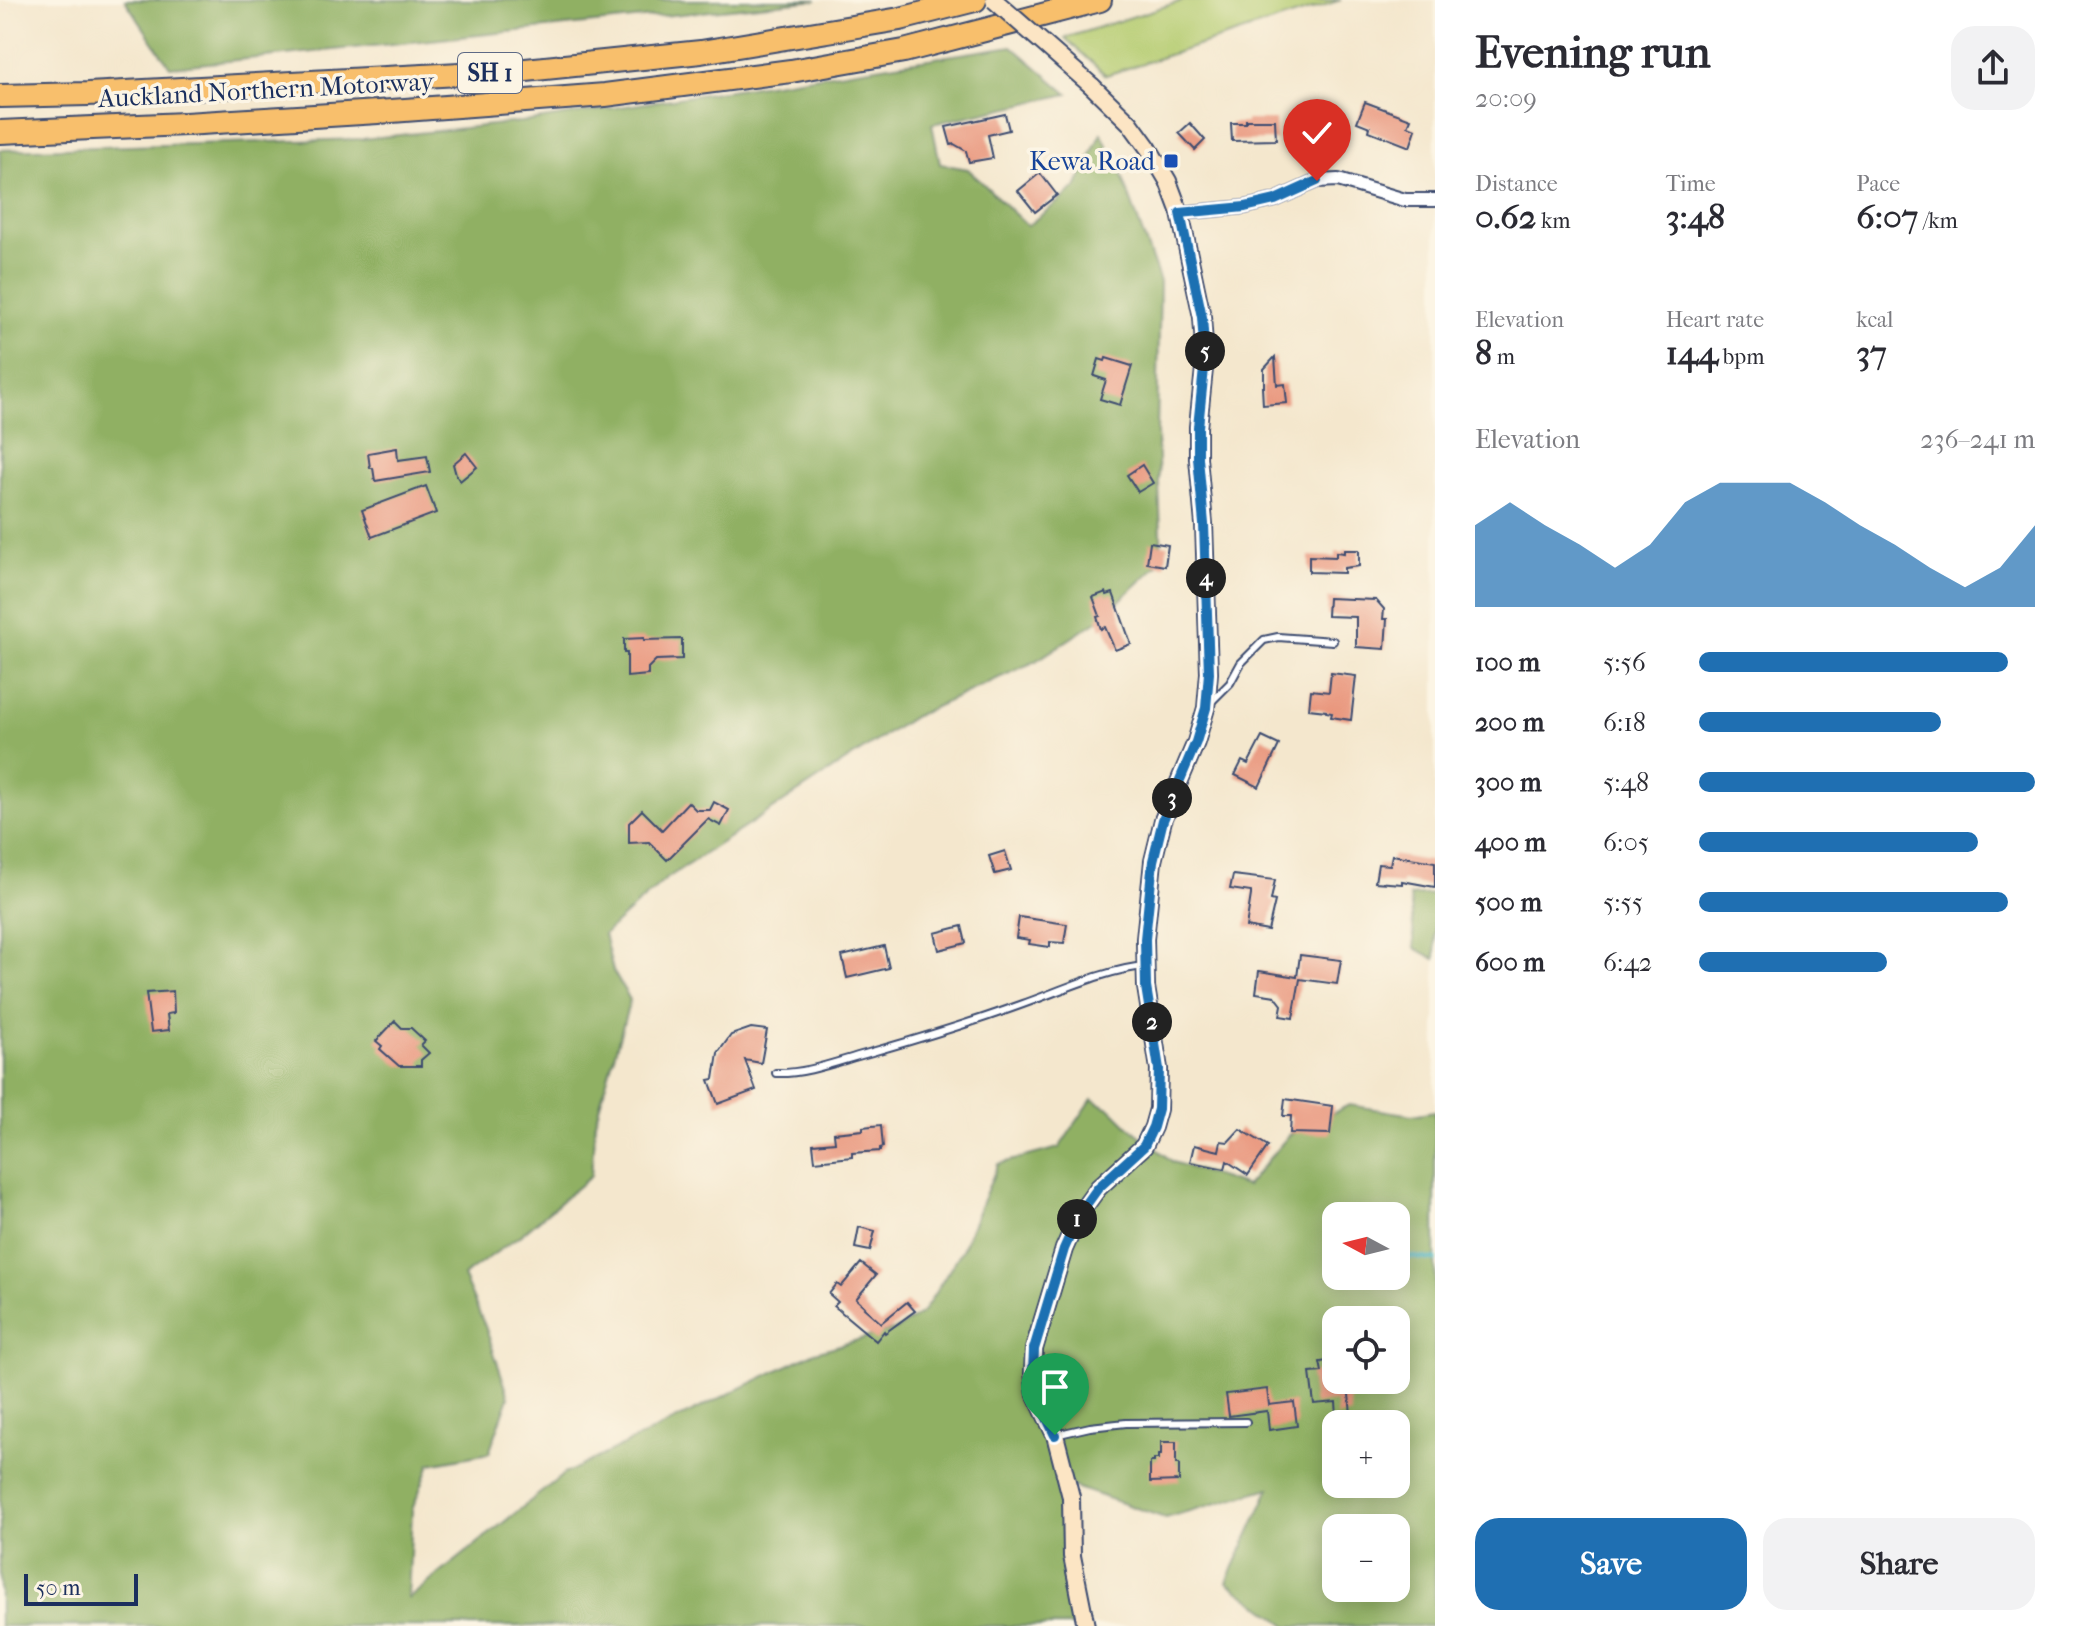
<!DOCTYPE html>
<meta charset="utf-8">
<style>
:root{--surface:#fff;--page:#f2f2f3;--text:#2b2b33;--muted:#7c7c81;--accent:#1f6fb2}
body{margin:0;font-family:"IM FELL French Canon",serif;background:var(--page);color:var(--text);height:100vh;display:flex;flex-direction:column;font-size:30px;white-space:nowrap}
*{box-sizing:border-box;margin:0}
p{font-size:26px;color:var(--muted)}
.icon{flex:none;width:44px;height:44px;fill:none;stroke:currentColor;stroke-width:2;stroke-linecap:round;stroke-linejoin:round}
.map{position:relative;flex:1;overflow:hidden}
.panel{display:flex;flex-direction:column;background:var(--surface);width:640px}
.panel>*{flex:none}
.needle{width:52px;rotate:277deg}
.fabs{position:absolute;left:1322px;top:1202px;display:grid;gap:16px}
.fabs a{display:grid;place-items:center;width:88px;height:88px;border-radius:16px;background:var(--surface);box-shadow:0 4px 20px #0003;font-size:40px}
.scale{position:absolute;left:24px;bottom:20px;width:114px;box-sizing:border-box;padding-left:8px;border:4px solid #1b2f5e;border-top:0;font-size:22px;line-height:28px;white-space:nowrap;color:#1b2f5e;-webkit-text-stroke:6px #fcf5e5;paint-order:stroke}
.pin{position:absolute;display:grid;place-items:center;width:68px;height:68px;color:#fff;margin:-82px -34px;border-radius:50% 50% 50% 0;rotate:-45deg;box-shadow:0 0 8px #0007}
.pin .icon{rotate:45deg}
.km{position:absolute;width:40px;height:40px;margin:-20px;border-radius:50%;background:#222;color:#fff;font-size:22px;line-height:40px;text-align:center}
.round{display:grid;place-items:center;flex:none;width:84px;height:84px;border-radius:24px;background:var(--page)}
.head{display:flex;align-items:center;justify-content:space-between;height:136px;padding:0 40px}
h1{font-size:44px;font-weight:700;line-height:60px}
.metrics{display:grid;grid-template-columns:repeat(3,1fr);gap:12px;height:136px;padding:8px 40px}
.metrics div{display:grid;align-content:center}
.metrics b{font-size:34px;font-weight:700}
.metrics small{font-size:22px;font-weight:400}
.metrics p{font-size:22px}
.chart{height:224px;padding:16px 40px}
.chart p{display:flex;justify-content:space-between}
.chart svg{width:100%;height:144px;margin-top:8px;fill:var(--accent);opacity:.7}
.action{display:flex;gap:16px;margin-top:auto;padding:16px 40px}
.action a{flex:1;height:92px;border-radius:24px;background:var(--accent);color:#fff;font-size:32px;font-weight:700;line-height:92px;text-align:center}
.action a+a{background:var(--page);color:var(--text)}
ul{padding:0 40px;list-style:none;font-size:26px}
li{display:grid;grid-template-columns:128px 96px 1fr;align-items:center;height:60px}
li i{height:20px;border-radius:10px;background:var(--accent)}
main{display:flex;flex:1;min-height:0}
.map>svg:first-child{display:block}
.green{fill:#b5cc71;stroke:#687e68;stroke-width:2}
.forest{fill:#90b063;stroke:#567060;stroke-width:2;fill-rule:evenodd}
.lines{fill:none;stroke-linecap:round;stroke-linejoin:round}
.stream{stroke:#40afbc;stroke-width:5}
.building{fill:#e9967d}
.lane-casing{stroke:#3c4b6f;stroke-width:10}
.street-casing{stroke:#3c4b6f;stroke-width:16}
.secondary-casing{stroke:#3c4b6f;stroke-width:20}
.highway-casing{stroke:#3c4b6f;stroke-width:26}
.lane{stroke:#fff;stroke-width:6}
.street{stroke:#fff;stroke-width:12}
.secondary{stroke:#fce5c4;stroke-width:16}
.highway{stroke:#f8bf6c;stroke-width:22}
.secondary-bridge-casing{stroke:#3c4b6f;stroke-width:20;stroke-linecap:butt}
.secondary-bridge{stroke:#fce5c4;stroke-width:16}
.route-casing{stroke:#fff;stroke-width:16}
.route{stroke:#1f6fb2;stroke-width:10}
.transit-dot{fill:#1a4fb4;stroke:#fcf5e5;stroke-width:3}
.labels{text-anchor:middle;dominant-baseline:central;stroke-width:7;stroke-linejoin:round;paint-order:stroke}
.shield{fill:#fcf5e5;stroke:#5e6a86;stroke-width:2}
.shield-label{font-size:24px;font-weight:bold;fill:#1b2f5e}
.street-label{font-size:26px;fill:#1b2f5e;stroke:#fcf5e5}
.transit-label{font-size:26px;fill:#164399;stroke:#fcf5e5;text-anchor:end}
</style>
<main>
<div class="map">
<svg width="1435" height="1626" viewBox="0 0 1435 1626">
<rect width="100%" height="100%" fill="#fcf5e5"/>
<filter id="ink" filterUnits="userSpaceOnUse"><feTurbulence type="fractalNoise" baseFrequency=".0125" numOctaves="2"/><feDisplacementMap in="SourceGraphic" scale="16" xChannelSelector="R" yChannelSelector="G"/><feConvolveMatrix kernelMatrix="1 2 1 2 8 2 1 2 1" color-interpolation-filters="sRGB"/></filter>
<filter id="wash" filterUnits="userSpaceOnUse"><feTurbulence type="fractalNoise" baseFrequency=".006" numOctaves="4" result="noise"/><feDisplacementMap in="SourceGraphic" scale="32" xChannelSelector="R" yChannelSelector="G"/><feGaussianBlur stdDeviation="1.8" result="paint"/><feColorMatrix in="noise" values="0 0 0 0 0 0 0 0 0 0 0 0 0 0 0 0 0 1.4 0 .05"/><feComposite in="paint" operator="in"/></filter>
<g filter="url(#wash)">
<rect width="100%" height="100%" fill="#f4e7cd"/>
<polygon class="green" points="1185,0 1341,0 1106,75 1065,38"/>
<g class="forest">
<polygon points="125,0 817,0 170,67"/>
<path d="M1012,46L1068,94L932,124L940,164L968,169L1027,226L1076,188L1101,133L1121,173L1160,282L1157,433L1162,561L1100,619L1036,661L913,717L666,879L604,934L613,971L630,1000L595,1122L591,1176L522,1234L463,1276L485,1326L509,1397L489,1453L430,1464L412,1510L408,1599L564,1474L815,1352L897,1329L923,1312L962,1250L998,1164L1059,1148L1092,1099L1111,1109L1128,1126L1173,1162L1246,1186L1289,1135L1349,1105L1412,1115L1435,1111V1626H1288L1227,1582L1270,1488L1165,1518L1057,1481L1071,1616L1077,1626H0V150L362,139L530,121ZM1336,1216H1396V1276H1336ZM1336,1320H1396V1380H1336ZM1336,1424H1396V1484H1336ZM1336,1528H1396V1588H1336Z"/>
<polygon points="1435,894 1435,959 1415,948 1410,896"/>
</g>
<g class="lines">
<polyline class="stream" points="1396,1255 1435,1260"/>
</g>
<g id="blocks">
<g class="building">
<polygon points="1365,102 1411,119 1408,126 1416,129 1410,147 1369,131 1370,127 1357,122"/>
<polygon points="1005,114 1009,130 988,135 993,158 969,162 966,151 954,144 951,145 946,127"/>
<polygon points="1246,120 1275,120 1276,140 1232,141 1231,123 1246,123"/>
<polygon points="1190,123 1205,140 1195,150 1179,133"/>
<polygon points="1040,173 1057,195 1035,212 1018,191"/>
<polygon points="1275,357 1277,385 1285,384 1287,403 1263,405 1262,387 1264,387 1264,369"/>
<polygon points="1106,358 1132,366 1120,405 1100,399 1106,380 1094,376 1099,359 1105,361"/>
<polygon points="397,448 398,460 427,456 430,472 375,481 373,468 370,468 368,453"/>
<polygon points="466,453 477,467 460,481 456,475 453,464"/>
<polygon points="1142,465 1153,483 1138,492 1127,475"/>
<polygon points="426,486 436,513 372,537 362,510"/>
<polygon points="1150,542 1168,545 1165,566 1147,563"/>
<polygon points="1344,550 1359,550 1359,566 1344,568 1344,573 1309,572 1309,556 1336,557 1336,552 1344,553"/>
<polygon points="1106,592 1107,595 1113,593 1131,644 1115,650 1105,627 1101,629 1097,617 1100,616 1093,597"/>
<polygon points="1328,598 1376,600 1384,609 1383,619 1387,619 1385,649 1356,647 1356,617 1327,616"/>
<polygon points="644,638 644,640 682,639 682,659 656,660 648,668 648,675 627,677 627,653 624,653 624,639"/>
<polygon points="1331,673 1356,676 1351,720 1331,717 1332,713 1326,712 1326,711 1309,709 1311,690 1329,692"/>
<polygon points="1262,737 1279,745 1259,787 1235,775 1242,761 1248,764"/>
<polygon points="688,802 696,810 710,810 714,802 729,810 721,826 708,819 667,860 649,842 629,843 629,823 642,810 662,830"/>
<polygon points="1005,851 1011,870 995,874 989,856"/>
<polygon points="1392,855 1435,862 1435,887 1402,881 1402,884 1375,882 1378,864 1390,865"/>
<polygon points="1233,875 1275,880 1271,900 1275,901 1268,931 1246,927 1251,895 1251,892 1230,889"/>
<polygon points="1019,917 1067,924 1064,943 1050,942 1050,947 1029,944 1030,940 1016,938"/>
<polygon points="962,926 966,943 939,950 935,933"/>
<polygon points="884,946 889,968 847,978 842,956"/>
<polygon points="1300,955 1341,960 1337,984 1300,979 1293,1018 1280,1016 1282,1005 1275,996 1256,993 1259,971 1297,977"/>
<polygon points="173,991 174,1013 167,1014 169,1030 151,1032 146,993"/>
<polygon points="395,1021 402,1028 411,1028 425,1041 421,1045 429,1053 421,1060 421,1066 399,1066 380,1049 382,1046 376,1041"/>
<polygon points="751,1028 767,1030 761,1063 745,1060 756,1090 718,1104 709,1080 714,1079 718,1053 731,1035"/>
<polygon points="1285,1099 1333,1106 1330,1134 1290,1133 1291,1116 1283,1116"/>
<polygon points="881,1125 883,1147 880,1148 880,1151 852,1153 852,1157 815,1161 813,1144 835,1142 834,1133 863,1130 863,1127"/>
<polygon points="1240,1129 1268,1146 1248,1175 1227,1161 1225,1169 1190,1162 1194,1145 1219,1151 1221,1141 1228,1142"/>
<polygon points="859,1227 875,1231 870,1251 855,1248"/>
<polygon points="861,1263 876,1275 856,1299 865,1307 864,1308 881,1323 907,1302 915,1311 885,1333 884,1331 876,1341 834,1306 838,1302 829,1294 837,1284 841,1287"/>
<polygon points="1335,1360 1338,1386 1348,1385 1351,1414 1337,1416 1336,1402 1314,1404 1310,1373 1322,1372 1320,1362"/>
<polygon points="1267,1389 1269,1405 1294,1402 1297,1426 1269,1430 1267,1411 1229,1416 1226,1394"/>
<polygon points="1161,1442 1176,1442 1176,1464 1179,1464 1179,1481 1150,1482 1150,1462 1154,1462 1154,1459 1158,1459 1158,1455 1161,1455"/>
</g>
</g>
</g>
<g filter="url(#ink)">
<use href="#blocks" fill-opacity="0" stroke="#3c4b6f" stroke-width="2"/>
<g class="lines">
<defs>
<g id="lane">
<polyline points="1211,702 1230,683 1241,663 1264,640 1278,637 1333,641"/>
<path d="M776,1073C806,1074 836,1062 865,1054C918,1039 971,1023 1023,1004C1060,991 1107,969 1145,966"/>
<polyline points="1055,1435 1090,1427 1126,1423 1246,1422"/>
</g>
<polyline id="street" points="1180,213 1245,207 1275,200 1317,181 1338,180 1405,200 1435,200"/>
<polyline id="secondary" points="1086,1626 1072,1556 1071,1497 1055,1435 1036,1395 1033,1373 1034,1349 1064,1249 1080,1213 1098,1188 1144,1146 1153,1127 1158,1109 1159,1069 1146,987 1145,939 1153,861 1163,820 1196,742 1206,708 1209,673 1204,524 1198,458 1198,427 1205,359 1202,317 1180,213 1168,181 1149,149 1130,123 1092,86"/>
<g id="highway">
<polyline points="0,96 88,94 516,71 701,52 900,19 975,0"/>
<polyline points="0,132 185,124 378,112 605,95 791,71 904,51 1100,0"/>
</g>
</defs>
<use href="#lane" class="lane-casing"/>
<use href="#street" class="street-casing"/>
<use href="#secondary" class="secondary-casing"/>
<use href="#highway" class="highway-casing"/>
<use href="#lane" class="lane"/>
<use href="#street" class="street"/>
<use href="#secondary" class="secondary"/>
<use href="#highway" class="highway"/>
<defs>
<polyline id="secondary-bridge" points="994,0 1092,86"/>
</defs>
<use href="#secondary-bridge" class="secondary-bridge-casing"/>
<use href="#secondary-bridge" class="secondary-bridge"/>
</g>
</g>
<g class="lines" filter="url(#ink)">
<defs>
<polyline id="route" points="1055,1435 1036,1395 1033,1373 1034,1349 1064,1249 1080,1213 1098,1188 1144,1146 1153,1127 1158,1109 1159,1069 1146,987 1145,939 1153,861 1163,820 1196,742 1206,708 1209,673 1204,524 1198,458 1198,427 1205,359 1202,317 1180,213 1245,207 1275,200 1317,181"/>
</defs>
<use href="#route" class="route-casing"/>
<use href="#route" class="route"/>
</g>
<rect class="transit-dot" x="1163" y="153" width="16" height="16" rx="4"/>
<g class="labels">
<rect class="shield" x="458" y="53" width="64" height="40" rx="6"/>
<g class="shield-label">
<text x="490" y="73">SH 1</text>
</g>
<g class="street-label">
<text transform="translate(266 90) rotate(-3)">Auckland Northern Motorway</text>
</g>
<g class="transit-label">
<text x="1155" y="161">Kewa Road</text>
</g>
</g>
</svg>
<div class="fabs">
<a><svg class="needle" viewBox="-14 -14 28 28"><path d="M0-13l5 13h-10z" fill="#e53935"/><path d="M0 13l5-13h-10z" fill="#7c7c81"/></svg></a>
<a><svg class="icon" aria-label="locate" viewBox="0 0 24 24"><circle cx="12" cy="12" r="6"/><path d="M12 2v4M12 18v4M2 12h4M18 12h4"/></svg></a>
<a>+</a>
<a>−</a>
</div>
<div class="scale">50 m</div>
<div class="pin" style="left:1055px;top:1435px;background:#1e9e55"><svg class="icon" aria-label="arrive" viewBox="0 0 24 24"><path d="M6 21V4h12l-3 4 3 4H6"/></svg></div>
<div class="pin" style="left:1317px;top:181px;background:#d93025"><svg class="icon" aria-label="check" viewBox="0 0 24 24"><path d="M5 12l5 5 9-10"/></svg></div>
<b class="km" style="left:1077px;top:1219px">1</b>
<b class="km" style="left:1152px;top:1022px">2</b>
<b class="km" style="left:1172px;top:798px">3</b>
<b class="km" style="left:1206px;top:578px">4</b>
<b class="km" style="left:1205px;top:351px">5</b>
</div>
<section class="panel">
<div class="head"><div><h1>Evening run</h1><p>20:09</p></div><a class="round"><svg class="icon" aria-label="share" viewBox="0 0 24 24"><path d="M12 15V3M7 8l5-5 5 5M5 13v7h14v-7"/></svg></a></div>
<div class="metrics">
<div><p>Distance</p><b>0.62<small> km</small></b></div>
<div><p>Time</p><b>3:48</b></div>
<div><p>Pace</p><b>6:07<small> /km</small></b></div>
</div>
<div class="metrics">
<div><p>Elevation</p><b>8<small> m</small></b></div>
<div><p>Heart rate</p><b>144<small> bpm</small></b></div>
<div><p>kcal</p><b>37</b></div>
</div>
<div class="chart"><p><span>Elevation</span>236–241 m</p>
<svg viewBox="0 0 160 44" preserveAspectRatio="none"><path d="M0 44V19L10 12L20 19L30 25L40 32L50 25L60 12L70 6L80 6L90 6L100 12L110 19L120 25L130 32L140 38L150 32L160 19V44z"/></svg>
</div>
<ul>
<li><b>100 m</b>5:56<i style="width:92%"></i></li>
<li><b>200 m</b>6:18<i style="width:72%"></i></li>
<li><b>300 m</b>5:48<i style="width:100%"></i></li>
<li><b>400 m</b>6:05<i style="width:83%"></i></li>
<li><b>500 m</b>5:55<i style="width:92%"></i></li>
<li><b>600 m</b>6:42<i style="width:56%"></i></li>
</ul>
<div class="action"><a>Save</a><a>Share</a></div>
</section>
</main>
